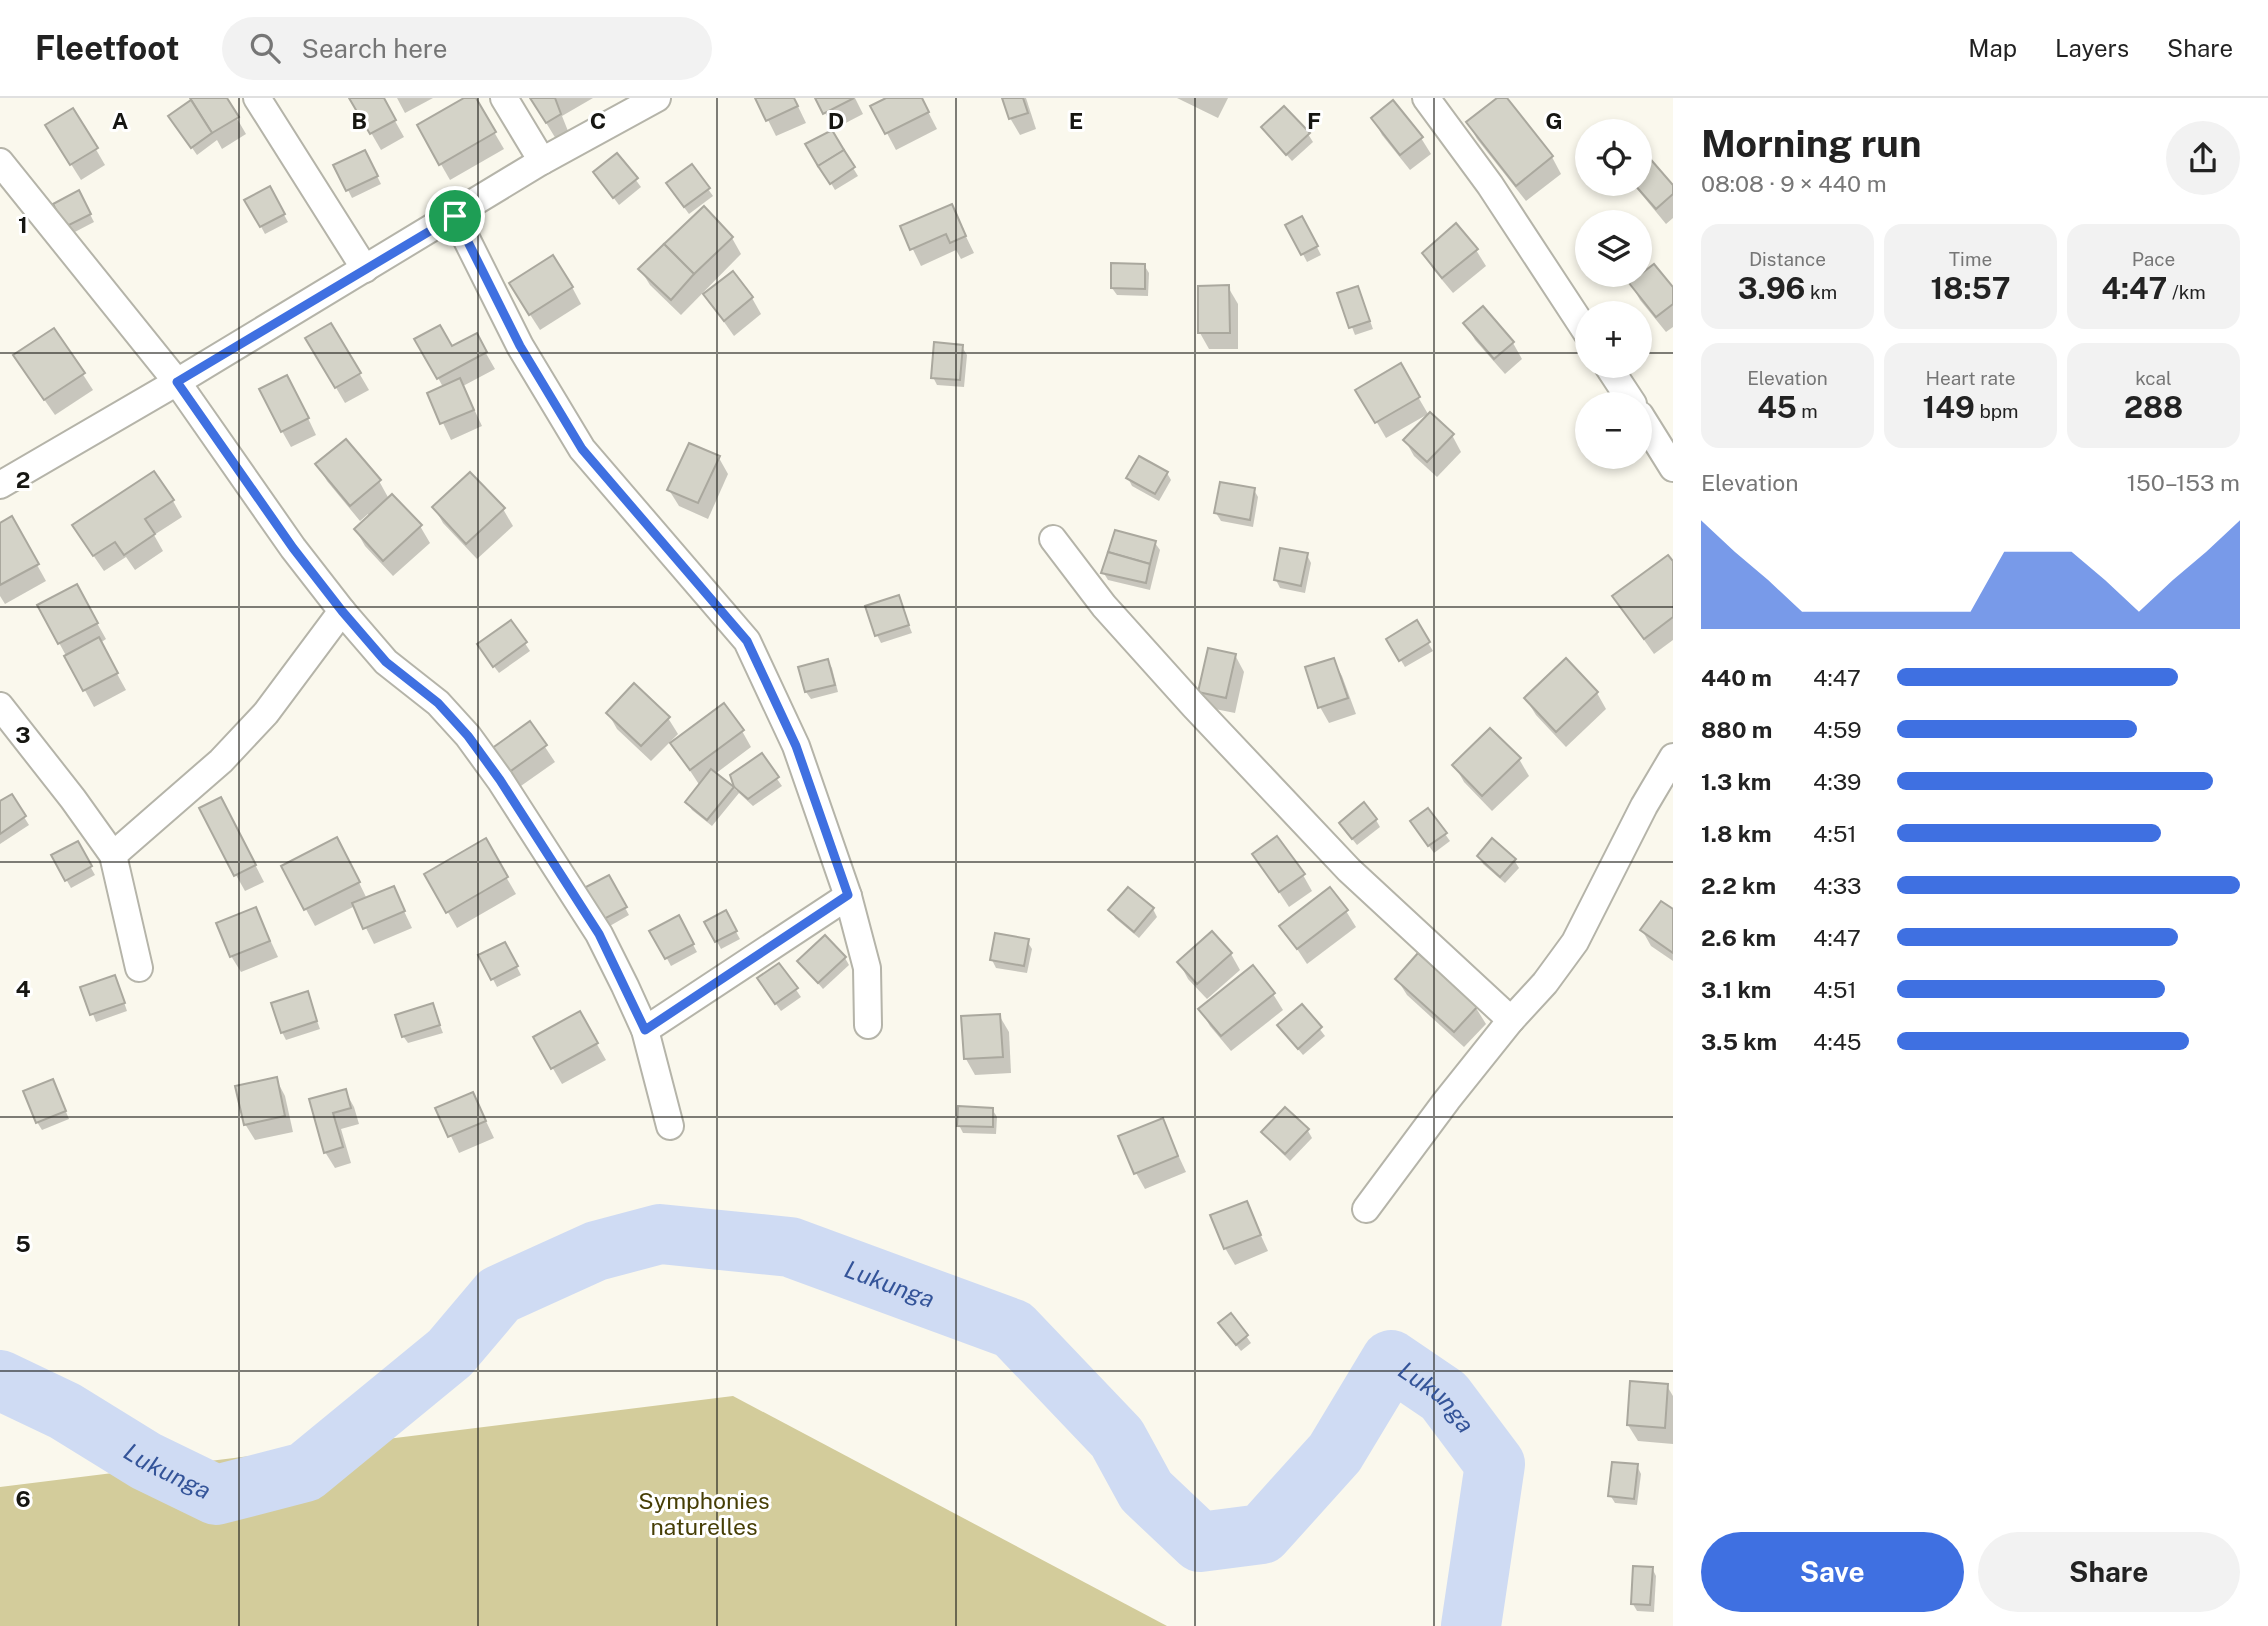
<!DOCTYPE html>
<meta charset="utf-8">
<style>
:root{--surface:#fff;--page:#f2f2f2;--text:#222;--muted:#767676;--line:#e0e0e0;--accent:#3f70e1}
body{margin:0;font-family:"Public Sans",sans-serif;background:var(--page);color:var(--text);height:100vh;display:flex;flex-direction:column;font-size:26px;white-space:nowrap}
*{box-sizing:border-box;margin:0}
p{font-size:23px;color:var(--muted)}
.icon{flex:none;width:38px;height:38px;fill:none;stroke:currentColor;stroke-width:2;stroke-linecap:round;stroke-linejoin:round}
.map{position:relative;flex:1;overflow:hidden}
.details{display:flex;flex-direction:column;background:var(--surface);width:595px}
.details>*{flex:none}
.controls{position:absolute;left:1575px;top:21px;display:grid;gap:14px}
.controls a{display:grid;place-items:center;width:77px;height:77px;border-radius:50%;background:var(--surface);box-shadow:0 4px 10px #0003;font-size:35px}
.pin{position:absolute;display:grid;place-items:center;width:60px;height:60px;color:#fff;margin:-30px;border:4px solid #fff;border-radius:50%;box-shadow:0 2px 7px #0007}
.round{display:grid;place-items:center;flex:none;width:74px;height:74px;border-radius:37px;background:var(--page)}
.summary{display:flex;align-items:center;justify-content:space-between;height:119px;padding:0 28px}
h1{font-size:38px;font-weight:700;line-height:52px}
.stats{display:grid;grid-template-columns:repeat(3,1fr);gap:10px;height:119px;padding:7px 28px}
.stats div{display:grid;align-content:center;border-radius:18px;background:var(--page);text-align:center}
.stats b{font-size:30px;font-weight:700}
.stats small{font-size:19px;font-weight:400}
.stats p{font-size:19px}
.chart{height:196px;padding:14px 28px}
.chart p{display:flex;justify-content:space-between}
.chart svg{width:100%;height:126px;margin-top:7px;fill:var(--accent);opacity:.7}
.primary-button{display:flex;gap:14px;margin-top:auto;padding:14px 28px}
.primary-button a{flex:1;height:80px;border-radius:42px;background:var(--accent);color:#fff;font-size:28px;font-weight:700;line-height:80px;text-align:center}
.primary-button a+a{background:var(--page);color:var(--text)}
ul{padding:0 28px;list-style:none;font-size:23px}
li{display:grid;grid-template-columns:112px 84px 1fr;align-items:center;height:52px}
li i{height:18px;border-radius:9px;background:var(--accent)}
header{display:flex;align-items:center;gap:42px;box-sizing:border-box;height:98px;padding:0 35px;background:var(--surface);border-bottom:2px solid var(--line)}
header strong{font-size:33px}
nav{display:flex;gap:38px;margin-inline-start:auto;font-size:24px}
.search{width:490px;height:63px;background:var(--page);display:flex;align-items:center;gap:18px;box-sizing:border-box;padding:0 24px;border-radius:38px;color:var(--muted);font-size:26px}
main{display:flex;flex:1;min-height:0}
.map>svg:first-child{display:block}
.green{fill:#d3cc9b}
.shadow{fill:#0003}
.lines{fill:none;stroke-linecap:round;stroke-linejoin:round}
.river{stroke:#cfdbf3;stroke-width:60}
.building{fill:#d4d3c8;stroke:#aaa89e;stroke-width:2}
.street-casing{stroke:#b5b4a9;stroke-width:30}
.street{stroke:#fff;stroke-width:26}
.route-casing{stroke:#fff;stroke-width:14}
.route{stroke:#3f70e1;stroke-width:9}
.grid{fill:none;stroke:#161612;stroke-width:2;stroke-opacity:0.55}
.labels{text-anchor:middle;dominant-baseline:central;stroke-width:6;stroke-linejoin:round;paint-order:stroke}
.park-label{font-size:23px;fill:#463e05;stroke:#fff}
.water-label{font-size:24px;font-style:italic;fill:#345499;stroke:#fff}
.grid-label{font-size:23px;text-anchor:middle;font-weight:bold;fill:#161612;stroke:#fff;stroke-width:6;stroke-linejoin:round;paint-order:stroke}
</style>
<header>
<strong>Fleetfoot</strong>
<div class="search"><svg class="icon" aria-label="search" viewBox="0 0 24 24"><circle cx="10" cy="10" r="6"/><path d="M15 15l6 6"/></svg>Search here</div>
<nav><a>Map</a><a>Layers</a><a>Share</a></nav>
</header>
<main>
<div class="map">
<svg width="1673" height="1528" viewBox="0 0 1673 1528">
<rect width="100%" height="100%" fill="#faf8ed"/>
<polygon class="green" points="733,1298 1167,1528 0,1528 0,1389"/>
<g class="shadow">
<polygon points="191,0 225,0 246,36 222,51 217,42 197,57 170,18 193,3"/>
<polygon points="351,0 382,0 404,39 381,52"/>
<polygon points="397,0 433,0 405,15"/>
<polygon points="468,0 474,0 504,51 450,82 419,28"/>
<polygon points="531,0 593,0 562,18 568,33 556,41"/>
<polygon points="757,0 794,0 806,25 776,38"/>
<polygon points="817,0 855,0 863,16 834,31"/>
<polygon points="890,0 921,0 937,31 896,52 873,9"/>
<polygon points="1004,0 1026,0 1036,31 1020,37 1010,20"/>
<polygon points="1177,0 1228,0 1218,20"/>
<polygon points="1500,0 1505,0 1552,59 1561,76 1526,103 1477,41 1468,25"/>
<polygon points="73,12 105,67 81,82 57,44"/>
<polygon points="1373,20 1421,40 1431,56 1410,72 1382,37"/>
<polygon points="1263,30 1308,36 1313,44 1292,63"/>
<polygon points="831,34 858,78 835,92 808,47"/>
<polygon points="617,57 641,89 619,107 595,75"/>
<polygon points="1646,59 1673,90 1673,120 1666,126 1633,86 1640,86 1640,64"/>
<polygon points="369,62 381,86 352,100 348,92"/>
<polygon points="269,90 288,124 265,136 247,103"/>
<polygon points="708,91 713,98 689,116 672,93"/>
<polygon points="79,95 94,124 71,136 55,106"/>
<polygon points="951,108 974,155 961,161 956,152 921,168 902,129"/>
<polygon points="1302,120 1321,157 1307,164 1288,127"/>
<polygon points="732,140 741,156 681,217 650,187 640,171"/>
<polygon points="1476,152 1486,168 1453,195 1433,171 1424,155"/>
<polygon points="1144,167 1149,175 1148,198 1117,197 1112,190"/>
<polygon points="732,176 752,200 761,216 734,238 705,197"/>
<polygon points="1631,186 1673,192 1673,229 1666,234 1640,202"/>
<polygon points="572,189 581,206 540,232 520,201"/>
<polygon points="1228,189 1238,206 1238,251 1209,251 1200,235"/>
<polygon points="1339,196 1361,198 1373,231 1355,237"/>
<polygon points="1466,226 1513,245 1522,261 1505,276 1475,242"/>
<polygon points="331,227 369,292 345,305 307,240"/>
<polygon points="54,232 93,292 55,317 25,274"/>
<polygon points="476,238 495,271 463,288 482,328 451,342 429,295 443,289 417,241 451,251"/>
<polygon points="962,249 967,257 964,289 937,287 933,279"/>
<polygon points="1400,268 1428,316 1386,340 1358,292"/>
<polygon points="296,295 316,337 291,349 282,333"/>
<polygon points="1452,337 1461,354 1437,379 1414,358 1405,342"/>
<polygon points="346,343 379,383 389,401 420,428 430,445 393,478 365,448 356,432 370,419 368,416 360,423 327,383 318,367"/>
<polygon points="719,360 728,376 708,421 679,408 669,392"/>
<polygon points="1167,375 1171,382 1159,403 1132,388 1128,380"/>
<polygon points="470,376 503,411 513,428 477,461 443,425 434,409"/>
<polygon points="1254,392 1258,399 1253,429 1221,423 1216,415"/>
<polygon points="173,403 182,419 154,437 163,453 135,472 126,459 104,473 84,444"/>
<polygon points="11,420 46,483 5,506 0,498 0,427"/>
<polygon points="1155,445 1160,452 1150,492 1108,482 1103,474"/>
<polygon points="1307,457 1311,465 1305,495 1280,490 1276,482"/>
<polygon points="1673,466 1673,542 1654,556 1614,499"/>
<polygon points="76,488 106,541 100,545 126,592 94,609 39,508"/>
<polygon points="898,499 912,535 881,545 877,537"/>
<polygon points="511,524 530,553 499,575 483,554"/>
<polygon points="1416,525 1433,553 1405,569 1388,541"/>
<polygon points="1235,557 1244,574 1235,615 1210,610 1200,594"/>
<polygon points="1333,562 1342,578 1356,616 1329,625 1320,609"/>
<polygon points="828,563 832,570 838,594 811,601 806,594 800,570"/>
<polygon points="1597,595 1606,611 1566,649 1536,617 1526,601"/>
<polygon points="608,615 668,620 678,636 651,663 617,631"/>
<polygon points="529,625 555,664 518,690 502,668"/>
<polygon points="742,633 751,649 715,676 737,693 732,678 761,658 782,688 753,708 739,695 712,728 692,712 687,704 700,688 672,645"/>
<polygon points="1519,661 1529,678 1492,713 1464,684 1455,668"/>
<polygon points="11,698 29,727 0,746 0,706"/>
<polygon points="230,718 264,784 245,793 236,777"/>
<polygon points="1376,722 1380,729 1357,747 1345,732"/>
<polygon points="1417,731 1445,736 1450,743 1434,755"/>
<polygon points="485,743 516,796 457,830 426,776"/>
<polygon points="77,745 95,777 71,790 53,758"/>
<polygon points="1254,756 1303,777 1312,793 1289,809"/>
<polygon points="346,758 367,801 393,790 412,830 374,846 355,808 315,828 283,769"/>
<polygon points="1479,758 1514,762 1519,770 1505,785 1483,766"/>
<polygon points="608,779 629,817 608,829 587,791"/>
<polygon points="256,811 278,859 241,874 231,858"/>
<polygon points="1153,811 1157,819 1139,840 1115,820 1111,812"/>
<polygon points="1346,813 1356,829 1307,866 1282,828"/>
<polygon points="725,814 740,841 721,851 707,825"/>
<polygon points="1673,814 1673,863 1651,848 1642,832"/>
<polygon points="678,819 697,854 671,868 652,833"/>
<polygon points="1027,843 1032,851 1027,875 996,870 992,862"/>
<polygon points="505,846 521,877 497,889 481,858"/>
<polygon points="1231,856 1240,872 1207,901 1188,881 1179,864"/>
<polygon points="845,860 849,867 823,891 799,863"/>
<polygon points="779,867 801,899 781,913 763,888"/>
<polygon points="1397,881 1476,910 1486,926 1464,949 1407,897"/>
<polygon points="118,887 127,913 96,924 83,890"/>
<polygon points="307,895 320,931 286,942 282,934"/>
<polygon points="1273,896 1283,912 1231,953 1210,928 1201,912"/>
<polygon points="432,907 443,935 408,945 403,938"/>
<polygon points="1302,908 1325,938 1303,957 1279,928"/>
<polygon points="579,915 606,962 562,986 535,940"/>
<polygon points="999,917 1009,934 1011,975 975,977 966,961"/>
<polygon points="276,981 285,998 293,1034 255,1042 245,1026"/>
<polygon points="53,983 69,1021 42,1032 37,1024"/>
<polygon points="345,993 354,1009 359,1026 341,1031 351,1065 335,1070 325,1054 311,1002"/>
<polygon points="473,996 494,1040 459,1055 438,1011"/>
<polygon points="992,1011 997,1019 996,1036 963,1035 959,1027"/>
<polygon points="1285,1011 1308,1033 1312,1040 1290,1063 1268,1041 1263,1034"/>
<polygon points="1162,1022 1186,1074 1145,1091 1136,1075"/>
<polygon points="1246,1105 1268,1153 1235,1167 1225,1150"/>
<polygon points="1231,1217 1251,1245 1241,1253 1220,1226"/>
<polygon points="1667,1288 1673,1298 1673,1346 1638,1343 1628,1327"/>
<polygon points="1637,1368 1641,1376 1637,1407 1615,1405 1610,1397"/>
<polygon points="1652,1470 1656,1478 1654,1514 1637,1513 1633,1506"/>
</g>
<g class="lines">
<path class="river" id="s1" d="M0,1282L65,1313L146,1363L216,1397L305,1374L450,1255L499,1197L596,1153L660,1136L790,1149L1013,1231L1117,1340L1146,1393L1200,1444L1262,1436L1335,1355L1391,1262L1444,1298L1495,1366L1471,1528"/>
</g>
<g class="building">
<polygon points="190,0 227,0 239,19 212,35"/>
<polygon points="349,0 384,0 396,22 370,36"/>
<polygon points="464,0 476,0 496,34 439,67 417,27"/>
<polygon points="530,0 555,0 561,16 546,25"/>
<polygon points="755,0 794,0 798,8 766,23"/>
<polygon points="815,0 854,0 823,16"/>
<polygon points="886,0 922,0 929,14 885,36 870,8"/>
<polygon points="1002,0 1023,0 1028,15 1009,21"/>
<polygon points="1497,0 1507,0 1553,58 1516,88 1466,24"/>
<polygon points="191,2 212,35 191,50 168,18"/>
<polygon points="1393,2 1423,39 1400,57 1371,20"/>
<polygon points="1284,8 1310,35 1286,57 1261,29"/>
<polygon points="73,10 98,50 70,67 45,27"/>
<polygon points="832,32 844,52 818,68 805,46"/>
<polygon points="365,52 378,78 346,93 333,67"/>
<polygon points="844,52 855,69 830,86 818,68"/>
<polygon points="617,55 638,80 613,100 593,74"/>
<polygon points="1646,56 1673,87 1673,96 1656,111 1634,86 1640,86 1640,62"/>
<polygon points="692,66 710,90 684,109 666,85"/>
<polygon points="270,88 285,116 260,129 244,102"/>
<polygon points="79,92 91,116 65,129 53,106"/>
<polygon points="952,106 966,138 950,145 946,136 910,152 900,128"/>
<polygon points="704,108 733,139 694,176 664,146"/>
<polygon points="1302,118 1318,148 1301,157 1285,127"/>
<polygon points="1456,125 1478,151 1442,180 1422,155"/>
<polygon points="664,146 694,176 671,202 638,171"/>
<polygon points="553,157 573,189 529,217 509,185"/>
<polygon points="1111,165 1145,166 1145,191 1111,190"/>
<polygon points="1654,166 1673,189 1673,206 1656,219 1629,185"/>
<polygon points="733,173 753,199 724,223 703,196"/>
<polygon points="1229,187 1230,235 1198,235 1198,188"/>
<polygon points="1358,188 1370,223 1349,230 1337,195"/>
<polygon points="1483,208 1514,244 1494,261 1463,225"/>
<polygon points="331,225 361,275 335,290 305,240"/>
<polygon points="440,227 452,248 477,235 487,254 437,281 414,241"/>
<polygon points="54,230 85,275 44,302 13,257"/>
<polygon points="934,244 963,247 960,282 931,280"/>
<polygon points="1401,265 1420,299 1375,325 1355,292"/>
<polygon points="287,277 309,320 281,334 259,291"/>
<polygon points="460,280 474,312 440,326 427,295"/>
<polygon points="1430,314 1454,336 1427,364 1403,342"/>
<polygon points="346,341 381,382 350,408 315,366"/>
<polygon points="689,345 720,358 698,405 667,392"/>
<polygon points="1139,358 1168,374 1155,396 1126,380"/>
<polygon points="154,373 174,402 145,421 155,436 124,457 115,444 93,458 72,427"/>
<polygon points="470,374 505,410 466,446 432,409"/>
<polygon points="1220,384 1255,390 1250,422 1214,415"/>
<polygon points="392,396 422,427 383,463 354,431"/>
<polygon points="12,418 39,466 0,487 0,425"/>
<polygon points="1115,432 1156,443 1150,466 1108,454"/>
<polygon points="1280,450 1308,455 1301,488 1274,482"/>
<polygon points="1108,454 1150,466 1146,485 1101,475"/>
<polygon points="1668,457 1673,463 1673,519 1644,541 1612,498"/>
<polygon points="77,486 98,525 58,546 37,507"/>
<polygon points="899,497 909,527 875,538 865,508"/>
<polygon points="511,522 527,544 493,569 477,546"/>
<polygon points="1417,522 1430,544 1399,563 1386,541"/>
<polygon points="99,539 118,575 83,593 64,558"/>
<polygon points="1208,550 1236,556 1226,600 1198,594"/>
<polygon points="1334,560 1348,600 1318,610 1305,569"/>
<polygon points="1566,560 1598,594 1556,634 1524,600"/>
<polygon points="828,561 835,587 805,594 798,569"/>
<polygon points="634,585 670,619 641,648 606,615"/>
<polygon points="724,605 744,632 690,672 670,645"/>
<polygon points="530,623 547,647 508,675 491,651"/>
<polygon points="1490,630 1521,660 1482,698 1452,667"/>
<polygon points="762,655 779,679 748,701 734,689 730,677"/>
<polygon points="711,671 734,689 707,722 685,704"/>
<polygon points="12,696 26,718 0,736 0,703"/>
<polygon points="221,699 256,767 234,778 199,710"/>
<polygon points="1364,704 1377,721 1352,741 1339,725"/>
<polygon points="1428,710 1447,735 1428,748 1410,723"/>
<polygon points="1277,738 1305,776 1279,794 1252,756"/>
<polygon points="337,739 360,784 304,812 281,768"/>
<polygon points="486,740 508,779 446,815 424,776"/>
<polygon points="1492,740 1516,761 1500,779 1477,758"/>
<polygon points="78,743 92,768 65,783 51,757"/>
<polygon points="609,777 627,809 602,822 584,790"/>
<polygon points="394,788 405,813 363,831 352,805"/>
<polygon points="1128,789 1154,810 1134,834 1108,812"/>
<polygon points="1330,789 1348,812 1297,851 1279,828"/>
<polygon points="1661,803 1673,811 1673,855 1640,832"/>
<polygon points="256,809 270,843 230,859 216,825"/>
<polygon points="726,812 737,833 715,844 704,824"/>
<polygon points="679,817 694,846 665,861 649,833"/>
<polygon points="1212,833 1232,855 1197,886 1177,864"/>
<polygon points="995,835 1029,841 1024,868 990,862"/>
<polygon points="825,837 846,859 818,885 797,863"/>
<polygon points="505,844 518,868 491,882 478,857"/>
<polygon points="1418,855 1478,908 1454,934 1395,881"/>
<polygon points="779,865 798,890 775,906 757,880"/>
<polygon points="1253,867 1275,895 1221,938 1198,911"/>
<polygon points="115,877 125,905 90,917 80,889"/>
<polygon points="308,893 317,923 281,935 271,905"/>
<polygon points="433,905 440,927 402,939 395,917"/>
<polygon points="1302,906 1322,929 1298,951 1277,927"/>
<polygon points="580,913 598,945 551,971 533,939"/>
<polygon points="1000,916 1003,959 964,961 961,918"/>
<polygon points="277,979 285,1018 244,1027 235,988"/>
<polygon points="53,981 66,1013 36,1025 23,993"/>
<polygon points="346,991 351,1010 333,1015 343,1049 324,1055 309,1001"/>
<polygon points="473,994 486,1023 448,1039 435,1010"/>
<polygon points="958,1008 993,1010 993,1029 957,1028"/>
<polygon points="1285,1009 1309,1031 1285,1056 1261,1034"/>
<polygon points="1163,1020 1178,1058 1134,1076 1118,1038"/>
<polygon points="1247,1103 1261,1137 1224,1151 1210,1117"/>
<polygon points="1231,1215 1248,1237 1236,1247 1218,1225"/>
<polygon points="1630,1283 1668,1286 1665,1330 1627,1327"/>
<polygon points="1612,1364 1638,1366 1634,1401 1608,1398"/>
<polygon points="1633,1468 1653,1469 1650,1507 1631,1506"/>
</g>
<g class="lines">
<defs>
<g id="street">
<polyline points="257,0 365,171"/>
<polyline points="504,0 542,63"/>
<polyline points="1426,0 1490,87 1587,235"/>
<polyline points="0,64 177,284 293,450 342,513 386,564 438,605 468,638 500,682 599,836 625,888 645,932 670,1028"/>
<polyline points="455,118 520,248 582,351 747,543 796,648 848,798 867,870 868,927"/>
<polyline points="1608,268 1633,306"/>
<polyline points="1640,317 1673,370"/>
<polyline points="0,387 177,284 542,63 657,0"/>
<polyline points="1053,441 1104,508 1194,608 1349,772 1511,922"/>
<polyline points="0,608 73,701 113,757 139,870"/>
<polyline points="113,757 221,663 266,615 342,513"/>
<polyline points="645,932 848,798"/>
<polyline points="1366,1111 1447,1002 1511,922 1545,885 1575,844 1644,708 1673,659"/>
</g>
</defs>
<use href="#street" class="street-casing"/>
<use href="#street" class="street"/>
</g>
<g class="lines">
<defs>
<polygon id="route" points="455,118 520,248 582,351 747,543 796,648 848,797 645,932 599,836 500,682 468,638 438,605 386,564 342,513 293,450 177,284"/>
</defs>
<use href="#route" class="route-casing"/>
<use href="#route" class="route"/>
</g>
<path class="grid" d="M239,0V1528M478,0V1528M717,0V1528M956,0V1528M1195,0V1528M1434,0V1528M0,255H1587M1640,255H1673M0,509H1673M0,764H1673M0,1019H1673M0,1273H1673"/>
<g class="labels">
<g class="park-label">
<text x="704" y="1402">Symphonies<tspan x="704" dy="26">naturelles</tspan></text>
</g>
<g class="water-label">
<text stroke="none"><textPath href="#s1" startOffset="1010">Lukunga</textPath></text>
<text stroke="none"><textPath href="#s1" startOffset="1766">Lukunga</textPath></text>
<text stroke="none"><textPath href="#s1" startOffset="191">Lukunga</textPath></text>
</g>
</g>
<g class="grid-label">
<text x="120" y="31">A</text>
<text x="359" y="31">B</text>
<text x="598" y="31">C</text>
<text x="836" y="31">D</text>
<text x="1076" y="31">E</text>
<text x="1314" y="31">F</text>
<text x="1554" y="31">G</text>
<text x="23" y="135">1</text>
<text x="23" y="390">2</text>
<text x="23" y="645">3</text>
<text x="23" y="899">4</text>
<text x="23" y="1154">5</text>
<text x="23" y="1409">6</text>
</g>
</svg>
<div class="controls">
<a><svg class="icon" aria-label="locate" viewBox="0 0 24 24"><circle cx="12" cy="12" r="6"/><path d="M12 2v4M12 18v4M2 12h4M18 12h4"/></svg></a>
<a><svg class="icon" aria-label="layers" viewBox="0 0 24 24"><path d="M12 4l9 5-9 5-9-5zM3 14l9 5 9-5"/></svg></a>
<a>+</a>
<a>−</a>
</div>
<div class="pin" style="left:455px;top:118px;background:#1e9e55"><svg class="icon" aria-label="arrive" viewBox="0 0 24 24"><path d="M6 21V4h12l-3 4 3 4H6"/></svg></div>
</div>
<section class="details">
<div class="summary"><div><h1>Morning run</h1><p>08:08 · 9 × 440 m</p></div><a class="round"><svg class="icon" aria-label="share" viewBox="0 0 24 24"><path d="M12 15V3M7 8l5-5 5 5M5 13v7h14v-7"/></svg></a></div>
<div class="stats">
<div><p>Distance</p><b>3.96<small> km</small></b></div>
<div><p>Time</p><b>18:57</b></div>
<div><p>Pace</p><b>4:47<small> /km</small></b></div>
</div>
<div class="stats">
<div><p>Elevation</p><b>45<small> m</small></b></div>
<div><p>Heart rate</p><b>149<small> bpm</small></b></div>
<div><p>kcal</p><b>288</b></div>
</div>
<div class="chart"><p><span>Elevation</span>150–153 m</p>
<svg viewBox="0 0 160 44" preserveAspectRatio="none"><path d="M0 44V6L10 17L20 27L30 38L40 38L50 38L60 38L70 38L80 38L90 17L100 17L110 17L120 27L130 38L140 27L150 17L160 6V44z"/></svg>
</div>
<ul>
<li><b>440 m</b>4:47<i style="width:82%"></i></li>
<li><b>880 m</b>4:59<i style="width:70%"></i></li>
<li><b>1.3 km</b>4:39<i style="width:92%"></i></li>
<li><b>1.8 km</b>4:51<i style="width:77%"></i></li>
<li><b>2.2 km</b>4:33<i style="width:100%"></i></li>
<li><b>2.6 km</b>4:47<i style="width:82%"></i></li>
<li><b>3.1 km</b>4:51<i style="width:78%"></i></li>
<li><b>3.5 km</b>4:45<i style="width:85%"></i></li>
</ul>
<div class="primary-button"><a>Save</a><a>Share</a></div>
</section>
</main>
